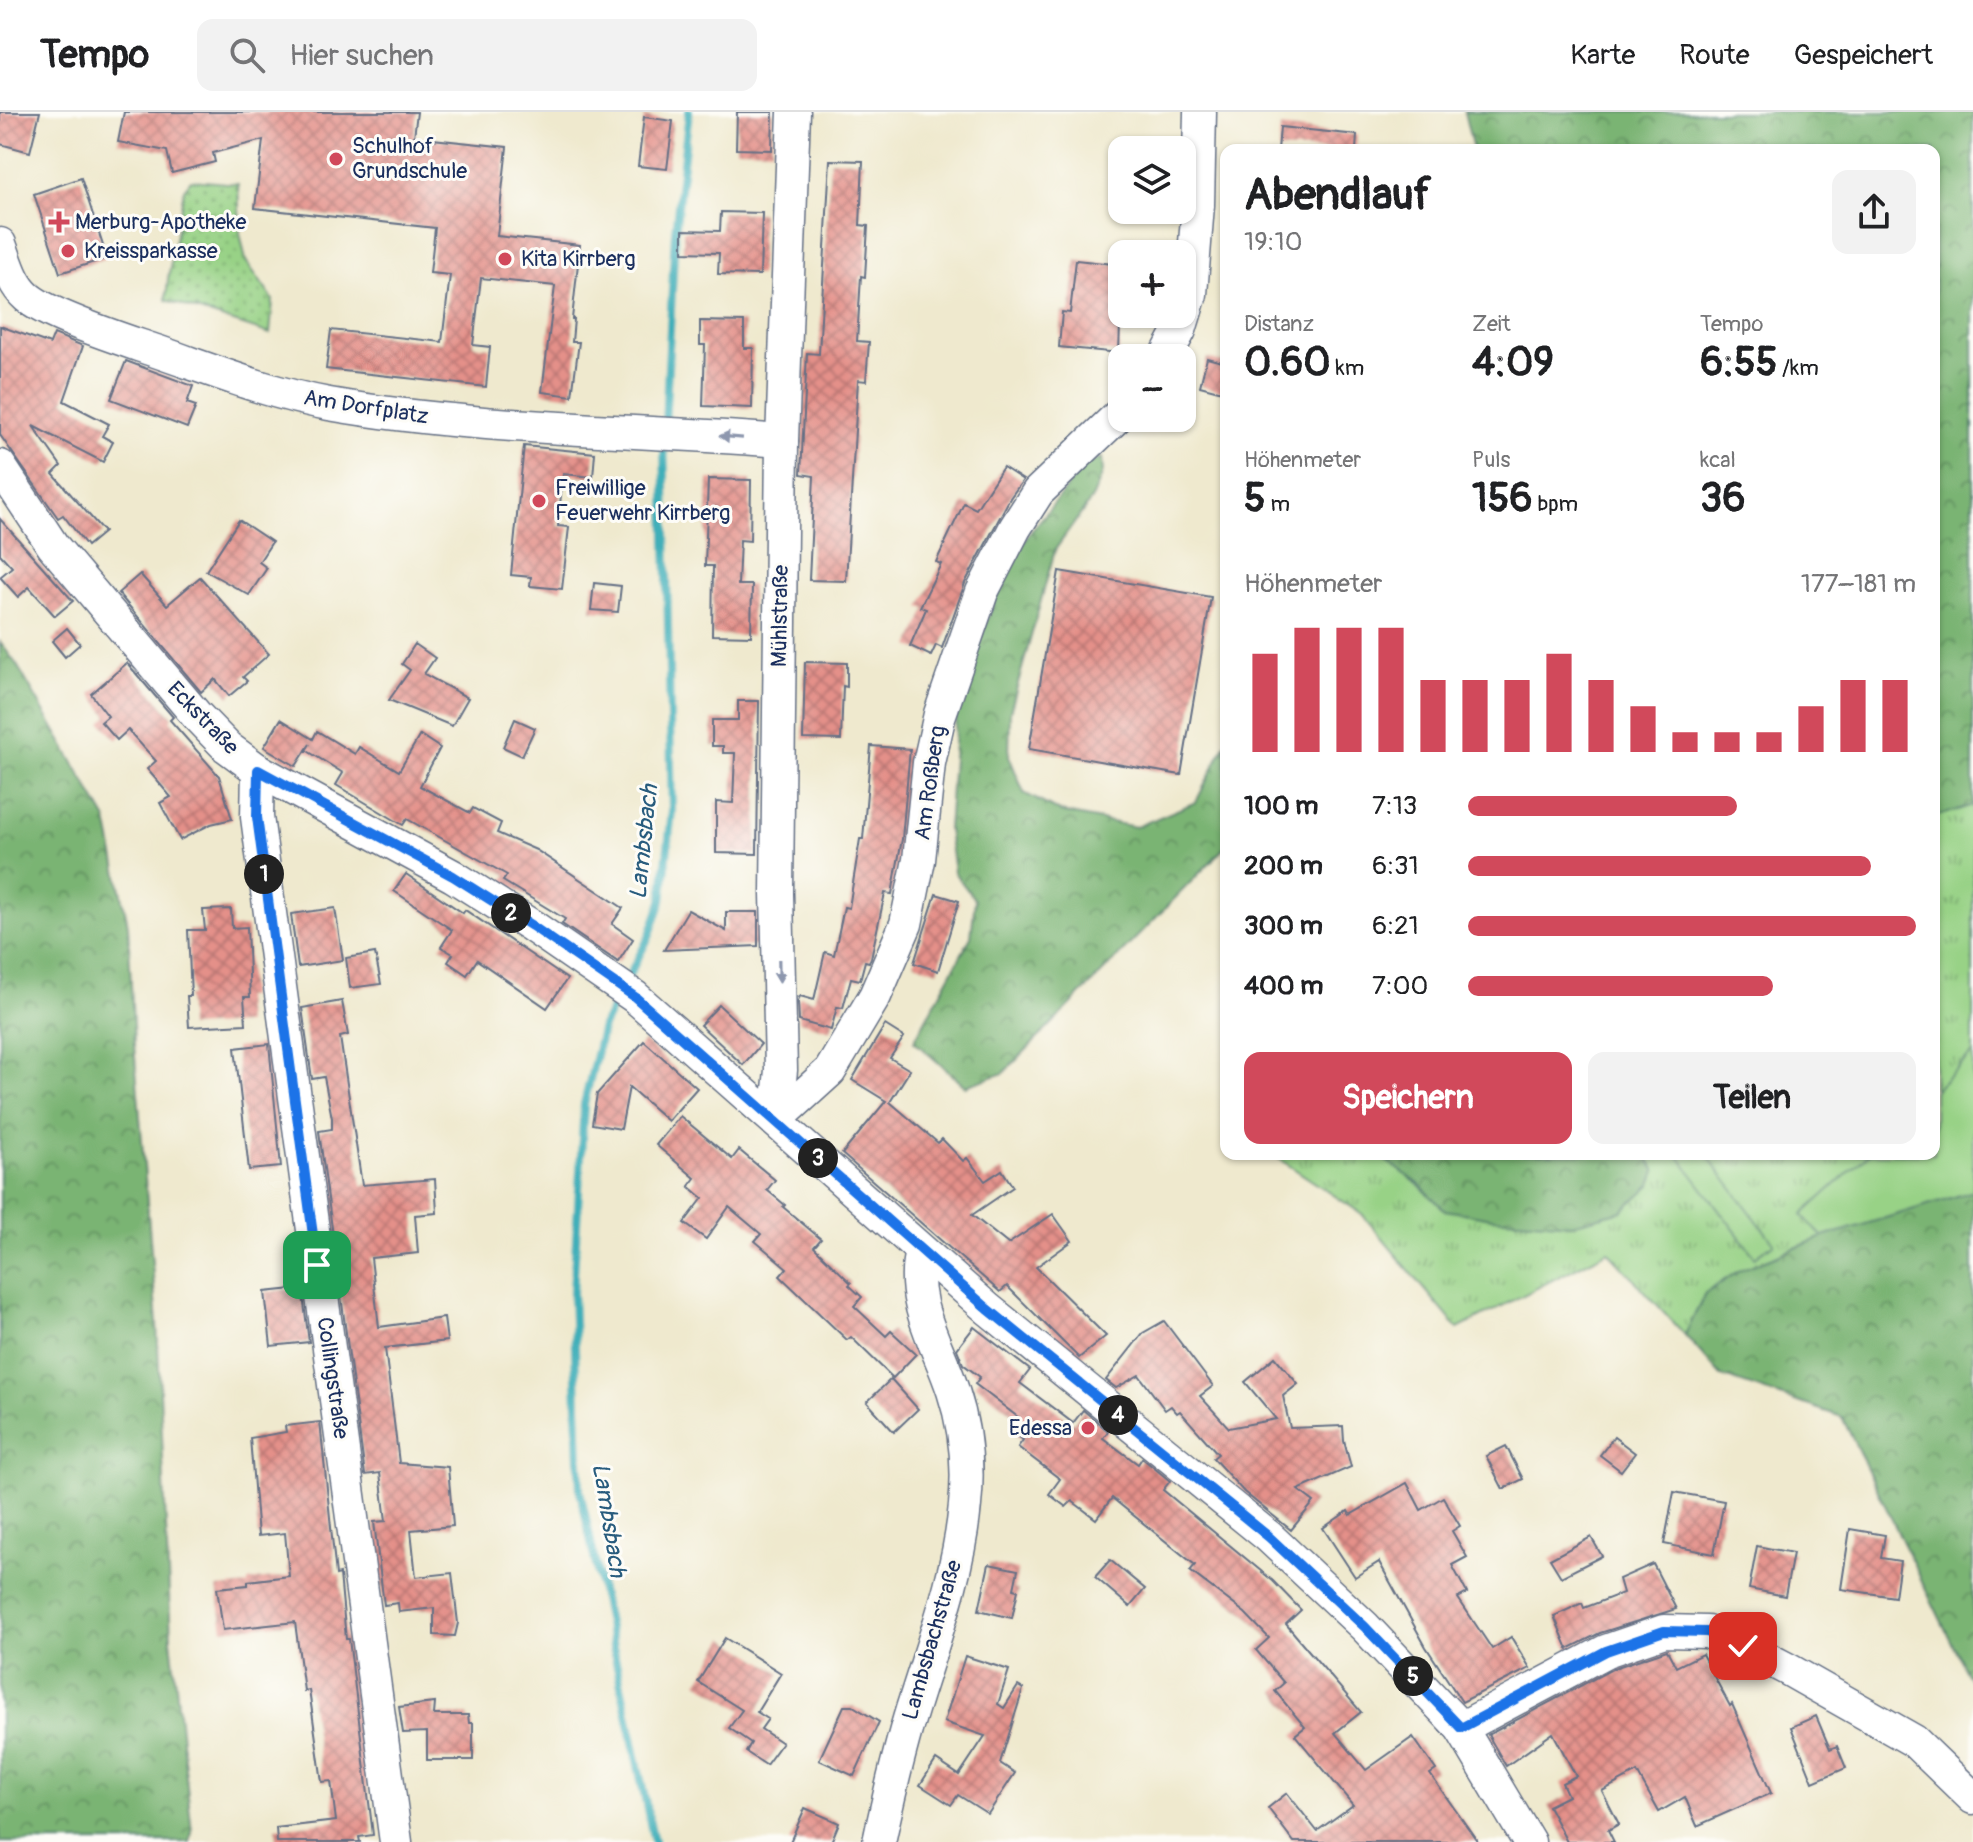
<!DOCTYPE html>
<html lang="de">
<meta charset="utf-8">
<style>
:root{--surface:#fff;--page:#f2f2f2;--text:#202124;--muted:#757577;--line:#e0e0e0;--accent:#d1495b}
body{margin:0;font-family:Pangolin,sans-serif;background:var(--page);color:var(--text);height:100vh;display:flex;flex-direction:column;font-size:30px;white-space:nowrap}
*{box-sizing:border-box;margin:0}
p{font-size:26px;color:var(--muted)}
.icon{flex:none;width:44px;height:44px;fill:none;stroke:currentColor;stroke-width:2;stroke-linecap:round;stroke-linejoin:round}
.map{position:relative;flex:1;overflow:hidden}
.details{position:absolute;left:1220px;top:32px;width:720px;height:1016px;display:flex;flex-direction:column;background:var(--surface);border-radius:16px;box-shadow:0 2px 6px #0004}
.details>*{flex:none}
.tools{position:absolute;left:1108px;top:24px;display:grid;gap:16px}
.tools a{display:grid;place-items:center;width:88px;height:88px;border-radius:16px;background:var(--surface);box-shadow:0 2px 6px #0004;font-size:40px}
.pin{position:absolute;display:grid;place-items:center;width:68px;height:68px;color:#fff;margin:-34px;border-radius:16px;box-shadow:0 4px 12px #0006}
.km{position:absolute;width:40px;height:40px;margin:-20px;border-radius:50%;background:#222;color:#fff;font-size:22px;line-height:40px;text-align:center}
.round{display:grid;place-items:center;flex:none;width:84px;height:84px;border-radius:16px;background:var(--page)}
.head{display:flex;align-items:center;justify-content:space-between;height:136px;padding:0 24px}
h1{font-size:44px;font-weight:800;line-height:60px}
.stats{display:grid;grid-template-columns:repeat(3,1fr);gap:12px;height:136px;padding:8px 24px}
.stats div{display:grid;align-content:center}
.stats b{font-size:40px;font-weight:800}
.stats small{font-size:22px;font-weight:400}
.stats p{font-size:22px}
.chart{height:224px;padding:16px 24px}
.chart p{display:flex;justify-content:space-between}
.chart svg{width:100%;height:144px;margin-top:8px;stroke:var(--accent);stroke-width:6}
.cta{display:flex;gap:16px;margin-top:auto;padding:16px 24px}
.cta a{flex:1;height:92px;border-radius:16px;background:var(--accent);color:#fff;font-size:32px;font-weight:800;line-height:92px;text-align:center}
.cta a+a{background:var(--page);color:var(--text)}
ul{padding:0 24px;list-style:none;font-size:26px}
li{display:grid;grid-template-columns:128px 96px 1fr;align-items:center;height:60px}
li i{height:20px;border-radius:10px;background:var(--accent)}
header{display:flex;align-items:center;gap:48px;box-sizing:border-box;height:112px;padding:0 40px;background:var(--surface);border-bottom:2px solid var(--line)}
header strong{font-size:38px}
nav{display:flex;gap:44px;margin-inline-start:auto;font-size:28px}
.search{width:560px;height:72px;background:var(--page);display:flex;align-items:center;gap:20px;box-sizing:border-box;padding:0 28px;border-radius:16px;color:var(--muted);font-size:30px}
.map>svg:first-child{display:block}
.grass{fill:url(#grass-tufts);stroke:#5a8072;stroke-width:2}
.forest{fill:url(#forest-crowns);stroke:#4a7268;stroke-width:2}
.park{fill:url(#park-dots);stroke:#5a8072;stroke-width:2}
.garden{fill:#98d286;stroke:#5a8072;stroke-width:2}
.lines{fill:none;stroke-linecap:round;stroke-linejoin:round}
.stream{stroke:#3fafb9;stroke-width:8}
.building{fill:url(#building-cross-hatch)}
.minor-casing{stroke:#657085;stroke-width:35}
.minor{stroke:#fff;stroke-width:32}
.oneway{fill:#8d97ae}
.route-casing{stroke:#fff;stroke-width:16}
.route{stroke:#1a73e8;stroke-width:10}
.poi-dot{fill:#d1495b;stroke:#fdfcf7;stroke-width:3}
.labels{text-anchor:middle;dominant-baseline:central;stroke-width:6;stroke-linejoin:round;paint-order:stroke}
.poi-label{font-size:22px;fill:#1b2f5e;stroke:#fdfcf7;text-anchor:start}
.street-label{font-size:22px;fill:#1b2f5e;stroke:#fdfcf7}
.water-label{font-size:24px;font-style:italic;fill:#285c7e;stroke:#fdfcf7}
</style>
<header>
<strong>Tempo</strong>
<div class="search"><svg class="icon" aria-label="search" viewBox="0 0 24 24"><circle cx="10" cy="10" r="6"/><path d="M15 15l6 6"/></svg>Hier suchen</div>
<nav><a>Karte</a><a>Route</a><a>Gespeichert</a></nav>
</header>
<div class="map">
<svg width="1973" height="1730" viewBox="0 0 1973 1730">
<defs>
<pattern id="grass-tufts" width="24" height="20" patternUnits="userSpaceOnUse" patternTransform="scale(2)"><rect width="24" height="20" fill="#98d286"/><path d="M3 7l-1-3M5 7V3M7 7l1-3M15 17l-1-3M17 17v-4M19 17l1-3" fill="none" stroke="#7bab71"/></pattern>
<pattern id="forest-crowns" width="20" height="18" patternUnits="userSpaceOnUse" patternTransform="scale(2)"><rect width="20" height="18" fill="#7ab473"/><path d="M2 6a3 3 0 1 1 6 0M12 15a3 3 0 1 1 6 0" fill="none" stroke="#639362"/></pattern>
<pattern id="park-dots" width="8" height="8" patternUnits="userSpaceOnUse" patternTransform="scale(2)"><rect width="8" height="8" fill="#98d286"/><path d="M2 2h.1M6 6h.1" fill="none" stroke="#7bab71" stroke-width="1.8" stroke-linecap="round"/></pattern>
<pattern id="building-cross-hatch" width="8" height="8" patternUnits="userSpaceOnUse" patternTransform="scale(2)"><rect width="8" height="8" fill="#e49089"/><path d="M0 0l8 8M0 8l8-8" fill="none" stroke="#b87673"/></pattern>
</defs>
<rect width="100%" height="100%" fill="#fdfcf7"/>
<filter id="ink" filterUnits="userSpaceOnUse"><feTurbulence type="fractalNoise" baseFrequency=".0125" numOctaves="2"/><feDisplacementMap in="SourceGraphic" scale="16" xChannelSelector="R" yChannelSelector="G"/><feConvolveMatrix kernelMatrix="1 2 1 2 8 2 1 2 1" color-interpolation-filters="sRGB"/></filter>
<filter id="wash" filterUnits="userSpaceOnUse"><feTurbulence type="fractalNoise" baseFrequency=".006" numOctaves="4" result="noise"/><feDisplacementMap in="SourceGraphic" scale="32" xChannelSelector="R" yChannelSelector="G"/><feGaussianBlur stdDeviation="1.8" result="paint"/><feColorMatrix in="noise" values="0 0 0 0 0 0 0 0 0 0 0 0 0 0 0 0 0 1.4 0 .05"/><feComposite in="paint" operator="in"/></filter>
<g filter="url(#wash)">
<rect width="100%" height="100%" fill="#efe9ce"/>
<g class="grass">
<polygon points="1973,693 1973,941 1934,979 1934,705"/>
<path d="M1272,1042H1371C1400,1053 1423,1077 1445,1098L1656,1059L1645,1042H1869L1803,1103L1823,1125L1740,1158L1705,1181L1685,1223L1608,1139L1458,1217L1362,1102Z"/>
</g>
<g class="forest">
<polygon points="1464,0 1973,0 1973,693 1934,705 1934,38 1473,38"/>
<polygon points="1102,346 1103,360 1093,385 1055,438 1010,600 1009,644 1024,681 1060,700 1136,715 1196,690 1226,631 1226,734 1004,961 965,974 914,929 971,825 975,788 954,760 948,718 957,589 999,477 1029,422 1086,352"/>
<polygon points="0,530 17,553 107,708 128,813 134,932 157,1211 171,1527 192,1720 190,1730 0,1730"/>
<polygon points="1371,1042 1645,1042 1656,1059 1651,1073 1622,1099 1572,1112 1492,1106 1445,1098 1419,1072 1383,1046"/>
<polygon points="1973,1079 1973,1574 1842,1305 1721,1264 1685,1223 1705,1182 1740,1158 1823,1125"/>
</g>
<polygon class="park" points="191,68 238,72 240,121 246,149 273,188 270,222 166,188 168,167 184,77"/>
<g class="garden">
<polygon points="1973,941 1973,1079 1823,1125 1802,1103 1869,1042 1934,1042 1934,979"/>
<polygon points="1677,1042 1706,1042 1774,1131 1755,1145"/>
</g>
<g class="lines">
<g class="stream">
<polyline points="665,314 675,120 689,0"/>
<polyline points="626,869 649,825 662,789 672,699 664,328"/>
<polyline points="620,881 603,914 584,992 573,1180 580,1378 654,1730"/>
</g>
</g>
<g id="blocks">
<g class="building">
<polygon points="0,0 40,0 30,40 0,32"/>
<polygon points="124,0 417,0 414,25 507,35 497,124 580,133 572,207 574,207 572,230 579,230 572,284 542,280 555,174 481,166 473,233 490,235 486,275 326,257 331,218 442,230 450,163 430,161 435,116 255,96 263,28 213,41 215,50 172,61 167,39 118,30"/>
<polygon points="737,0 773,0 772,38 736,37"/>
<polygon points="644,5 673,9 667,57 638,54"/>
<polygon points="1280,15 1357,23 1356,38 1278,38"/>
<polygon points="830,48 863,49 860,113 868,114 865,165 861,164 857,229 869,230 866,269 858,268 846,469 809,468 814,364 801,362 807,241 819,242"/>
<polygon points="81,66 107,146 60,161 34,82"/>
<polygon points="721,100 762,101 760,163 718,162 719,141 683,140 683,118 720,119"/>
<polygon points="1076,148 1122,153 1119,241 1059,235 1062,200 1070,201"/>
<polygon points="700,209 744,210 744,236 753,236 752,296 703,294 705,233 700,233"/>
<polygon points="0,214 50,232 54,222 83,234 64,289 109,312 102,324 113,330 103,350 33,314 61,354 53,362 104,420 87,434 63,403 58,406 0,323"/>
<polygon points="1207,246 1226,251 1226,281 1200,274"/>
<polygon points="126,249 193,274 187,291 196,294 187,316 111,287"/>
<polygon points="524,334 595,341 593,365 563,362 558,414 569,415 562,477 530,474 531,465 511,463"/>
<polygon points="1003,355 1023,368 1010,386 965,471 942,536 936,533 931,544 910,534 926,497 920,495 941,452 936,450 964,391 976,397"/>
<polygon points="708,367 751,368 750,429 740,428 738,473 752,473 751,524 712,523 713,454 705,454"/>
<polygon points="0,407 73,489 55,504 29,475 18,485 0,465 12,455 0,442"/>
<polygon points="239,408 272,430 259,450 267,456 249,483 206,459"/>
<polygon points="1059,459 1211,485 1181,663 1029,637"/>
<polygon points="140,462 167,493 200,465 269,542 243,565 247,569 229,584 215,567 201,580 118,481"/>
<polygon points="594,471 621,474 618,500 591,498"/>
<polygon points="67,516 80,532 65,545 52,529"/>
<polygon points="415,532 435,546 424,562 468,586 452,614 389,588 410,558 402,552"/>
<polygon points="805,550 847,551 847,575 843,574 841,628 803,627"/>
<polygon points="127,551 173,605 170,608 219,664 232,707 211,712 180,728 160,691 171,685 147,657 156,649 128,618 117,628 101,610 108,604 91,582"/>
<polygon points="738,589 759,589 757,742 716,741 716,690 733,691 735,641 723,641 723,634 712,634 712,608 738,608"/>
<polygon points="281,607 313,627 317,619 355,642 359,635 399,659 420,623 440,636 420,674 470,701 473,696 501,711 497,721 536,738 623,796 612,812 633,827 618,850 562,812 565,807 503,769 507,763 407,707 403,713 336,673 343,661 306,638 310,632 296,654 264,635"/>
<polygon points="515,607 535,616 522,644 503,635"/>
<polygon points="871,634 910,637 902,727 892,782 885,781 871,846 869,850 865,849 860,868 851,866 843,896 837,895 831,918 799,909 798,889 800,884 814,888 825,840 834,843 844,795 849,796 860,727 863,727"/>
<polygon points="406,762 463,801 465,798 567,867 547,896 477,848 467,863 448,850 453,842 441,835 452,818 394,779"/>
<polygon points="936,782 959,789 938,859 914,851"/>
<polygon points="335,796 343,848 298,855 291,802"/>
<polygon points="231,797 232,816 247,815 250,885 244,885 246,912 189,915 187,884 191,884 188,818 205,818 203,798"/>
<polygon points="688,798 726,819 726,800 758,800 758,834 664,838"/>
<polygon points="375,841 381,872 350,876 346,846"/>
<polygon points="342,889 348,923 340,925 362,1073 435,1067 437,1101 415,1103 418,1141 371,1146 379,1215 444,1206 447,1229 385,1236 399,1351 448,1355 453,1414 411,1418 416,1465 452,1461 458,1511 455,1524 434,1523 434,1496 399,1500 398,1491 384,1493 374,1410 386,1409 380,1361 365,1363 319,1019 332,1017 332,1006 324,965 312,967 302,896"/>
<polygon points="719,893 761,932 743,953 700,913"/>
<polygon points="885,913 904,925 890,946 910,958 890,990 938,1031 942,1027 963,1049 967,1046 985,1069 1002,1058 1013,1075 972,1103 1008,1132 1053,1102 1072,1129 1036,1155 1106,1224 1079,1246 1007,1174 1000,1180 842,1042 886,989 852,968"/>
<polygon points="644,929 697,976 668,1009 629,975 621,1017 592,1012 597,982"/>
<polygon points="269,932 281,1055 249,1058 235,936"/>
<polygon points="680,1004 732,1047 739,1038 775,1068 767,1078 785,1093 783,1095 821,1127 814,1135 851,1171 849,1173 862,1185 854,1194 886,1224 891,1219 916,1242 893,1266 851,1225 847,1228 780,1164 787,1156 755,1129 761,1122 729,1095 706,1127 684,1111 703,1086 689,1074 695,1066 656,1033"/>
<polygon points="302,1176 309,1230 271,1234 265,1180"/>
<polygon points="1164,1209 1213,1274 1200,1284 1229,1316 1276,1307 1245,1270 1275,1245 1298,1272 1283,1284 1290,1316 1343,1314 1344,1329 1351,1355 1298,1378 1314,1390 1291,1418 1244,1380 1213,1346 1218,1342 1180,1299 1177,1301 1171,1294 1165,1298 1139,1263 1116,1276 1106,1268 1143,1221"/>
<polygon points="974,1215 1030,1258 1020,1271 1073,1311 1083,1298 1108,1319 1103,1326 1138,1352 1142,1346 1170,1369 1163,1378 1273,1469 1301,1498 1286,1512 1361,1600 1335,1621 1366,1658 1413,1625 1436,1658 1430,1662 1478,1730 1294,1730 1268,1696 1287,1681 1317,1719 1353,1693 1295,1623 1305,1615 1275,1579 1284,1571 1256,1538 1269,1526 1245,1501 1190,1459 1195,1453 1112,1386 1096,1407 1072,1389 1066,1395 1049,1382 1060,1367 1018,1335 1023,1328 1010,1318 1019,1306 975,1272 980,1265 963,1252 957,1237"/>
<polygon points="891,1267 918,1297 894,1320 867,1290"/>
<polygon points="320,1310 336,1463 340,1462 346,1527 349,1527 373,1723 359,1725 360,1730 277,1730 276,1716 336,1709 331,1669 322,1670 309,1578 304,1579 295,1510 223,1518 217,1476 248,1473 248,1469 289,1464 285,1421 258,1424 250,1326 286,1320 285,1314"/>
<polygon points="1614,1325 1635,1341 1621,1359 1600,1343"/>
<polygon points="1506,1334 1523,1367 1503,1377 1486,1344"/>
<polygon points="1407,1371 1421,1398 1443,1385 1460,1414 1452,1419 1467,1445 1452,1453 1467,1481 1458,1486 1492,1537 1511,1525 1530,1556 1462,1590 1426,1535 1379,1450 1355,1465 1323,1416 1348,1399 1350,1403"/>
<polygon points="1674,1380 1724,1389 1714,1442 1664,1432"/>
<polygon points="1850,1417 1885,1423 1881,1446 1900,1449 1895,1485 1841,1477"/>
<polygon points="1591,1425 1602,1444 1561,1465 1550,1447"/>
<polygon points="1757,1434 1793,1441 1785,1484 1749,1477"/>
<polygon points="1110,1448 1145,1477 1130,1495 1095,1465"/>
<polygon points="989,1452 1018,1458 1014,1477 1018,1478 1012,1506 979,1498"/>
<polygon points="1653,1452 1676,1497 1600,1521 1568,1537 1554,1504 1582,1491 1584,1496 1623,1481 1619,1467"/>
<polygon points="725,1526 781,1561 757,1600 768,1607 761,1617 782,1631 766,1653 746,1640 751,1631 729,1616 742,1598 698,1570"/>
<polygon points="1667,1538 1676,1555 1702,1542 1730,1594 1732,1592 1771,1681 1697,1714 1685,1685 1659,1700 1637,1660 1602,1679 1619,1712 1608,1718 1614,1730 1567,1730 1548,1694 1568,1684 1562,1671 1576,1664 1553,1621 1506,1654 1488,1623 1614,1556"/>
<polygon points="965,1544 1009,1558 998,1592 1004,1596 1018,1574 1023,1577 1000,1651 1015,1661 988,1702 958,1683 951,1693 920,1673 936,1648 959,1663 985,1624 944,1610"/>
<polygon points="435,1591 434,1603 468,1603 469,1611 473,1611 473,1648 427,1648 427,1620 403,1621 399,1595"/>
<polygon points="844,1594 853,1594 879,1610 854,1664 819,1648"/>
<polygon points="1816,1604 1830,1637 1837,1634 1846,1656 1813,1670 1791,1615"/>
<polygon points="805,1696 839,1711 831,1730 790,1730"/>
</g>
</g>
</g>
<g filter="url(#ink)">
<use href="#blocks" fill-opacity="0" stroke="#657085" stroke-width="2"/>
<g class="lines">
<defs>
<g id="minor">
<path d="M0,132C7,150 12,172 27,185C47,203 121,227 150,237C209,257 268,281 329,292C478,318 632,317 782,329"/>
<polyline points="1165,246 1180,218 1191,182 1198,93 1200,0"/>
<polyline points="0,354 53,434 197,604 227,635 258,658 453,764 532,814 635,885 988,1197 1269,1425 1365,1515 1461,1616 1529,1730"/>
<polyline points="258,658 257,705 396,1730"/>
<polyline points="776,1008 781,958 777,781 782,329 794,0"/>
<polyline points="776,1008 830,959 875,884 906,812 919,748 929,651 940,602 982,480 1015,416 1038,380 1122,300"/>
<polyline points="1461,1616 1606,1539 1664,1519 1707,1520 1743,1534 1789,1558 1914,1629 1973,1686"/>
<path d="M879,1730C889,1683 900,1634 915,1588C935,1524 959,1460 965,1393C969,1355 965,1315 953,1279C938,1232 908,1190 921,1139"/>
</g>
</defs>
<use href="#minor" class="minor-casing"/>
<use href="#minor" class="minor"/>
</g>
<defs><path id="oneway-solid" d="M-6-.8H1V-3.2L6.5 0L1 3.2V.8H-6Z" transform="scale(2)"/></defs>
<g class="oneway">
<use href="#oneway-solid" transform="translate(731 325) rotate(-175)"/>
<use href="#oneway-solid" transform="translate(779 859) rotate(89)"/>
</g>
</g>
<g class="lines" filter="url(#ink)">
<defs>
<polyline id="route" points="317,1153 257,705 258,658 453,764 532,814 635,885 988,1197 1269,1425 1365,1515 1461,1616 1606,1539 1664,1519 1707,1520 1743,1534"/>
</defs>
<use href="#route" class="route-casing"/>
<use href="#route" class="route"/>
</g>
<g class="poi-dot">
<circle cx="336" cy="47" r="8"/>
<path d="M55 98h8v8h8v8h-8v8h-8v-8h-8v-8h8z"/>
<circle cx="68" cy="139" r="8"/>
<circle cx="505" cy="147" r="8"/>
<circle cx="539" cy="389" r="8"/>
<circle cx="1088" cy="1316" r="8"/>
</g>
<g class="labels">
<g class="poi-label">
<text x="352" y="34">Schulhof<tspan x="352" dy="25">Grundschule</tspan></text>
<text x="75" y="110">Merburg-Apotheke</text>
<text x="84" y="139">Kreissparkasse</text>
<text x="521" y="147">Kita Kirrberg</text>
<text x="555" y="376">Freiwillige<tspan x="555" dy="25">Feuerwehr Kirrberg</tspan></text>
<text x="1072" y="1316" text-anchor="end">Edessa</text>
</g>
<g class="street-label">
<text transform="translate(366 295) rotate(9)">Am Dorfplatz</text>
<text transform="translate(780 504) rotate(-89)">Mühlstraße</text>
<text transform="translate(203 606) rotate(46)">Eckstraße</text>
<text transform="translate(930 671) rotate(-82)">Am Roßberg</text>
<text transform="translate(333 1266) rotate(82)">Collingstraße</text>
<text transform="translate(932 1528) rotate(-74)">Lambsbachstraße</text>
</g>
<g class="water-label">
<text transform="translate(644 730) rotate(-84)">Lambsbach</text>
<text transform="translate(609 1408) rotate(81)">Lambsbach</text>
</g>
</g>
</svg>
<div class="tools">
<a><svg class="icon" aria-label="layers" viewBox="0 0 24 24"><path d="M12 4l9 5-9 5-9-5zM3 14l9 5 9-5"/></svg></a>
<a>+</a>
<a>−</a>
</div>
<div class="pin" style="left:317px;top:1153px;background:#1e9e55"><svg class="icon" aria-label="arrive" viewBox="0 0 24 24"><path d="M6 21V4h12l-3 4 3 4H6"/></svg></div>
<div class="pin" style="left:1743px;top:1534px;background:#d93025"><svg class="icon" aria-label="check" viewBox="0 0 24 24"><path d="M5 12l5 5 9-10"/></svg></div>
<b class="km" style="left:264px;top:762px">1</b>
<b class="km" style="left:511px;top:801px">2</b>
<b class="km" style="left:818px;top:1046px">3</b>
<b class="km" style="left:1118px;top:1303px">4</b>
<b class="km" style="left:1413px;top:1564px">5</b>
<section class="details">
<div class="head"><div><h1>Abendlauf</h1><p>19:10</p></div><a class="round"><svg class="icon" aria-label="share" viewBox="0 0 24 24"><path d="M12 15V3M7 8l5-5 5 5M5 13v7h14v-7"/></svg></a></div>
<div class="stats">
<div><p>Distanz</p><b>0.60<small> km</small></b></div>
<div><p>Zeit</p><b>4:09</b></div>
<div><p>Tempo</p><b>6:55<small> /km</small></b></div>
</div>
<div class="stats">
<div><p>Höhenmeter</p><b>5<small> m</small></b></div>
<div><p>Puls</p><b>156<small> bpm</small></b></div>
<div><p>kcal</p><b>36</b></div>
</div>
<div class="chart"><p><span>Höhenmeter</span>177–181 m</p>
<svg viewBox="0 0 160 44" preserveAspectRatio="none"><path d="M5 44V14M15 44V6M25 44V6M35 44V6M45 44V22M55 44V22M65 44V22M75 44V14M85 44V22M95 44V30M105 44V38M115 44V38M125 44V38M135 44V30M145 44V22M155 44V22"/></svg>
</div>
<ul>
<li><b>100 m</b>7:13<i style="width:60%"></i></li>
<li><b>200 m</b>6:31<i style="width:90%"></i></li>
<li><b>300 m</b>6:21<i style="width:100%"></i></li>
<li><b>400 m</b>7:00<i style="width:68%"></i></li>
</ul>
<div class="cta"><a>Speichern</a><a>Teilen</a></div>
</section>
</div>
